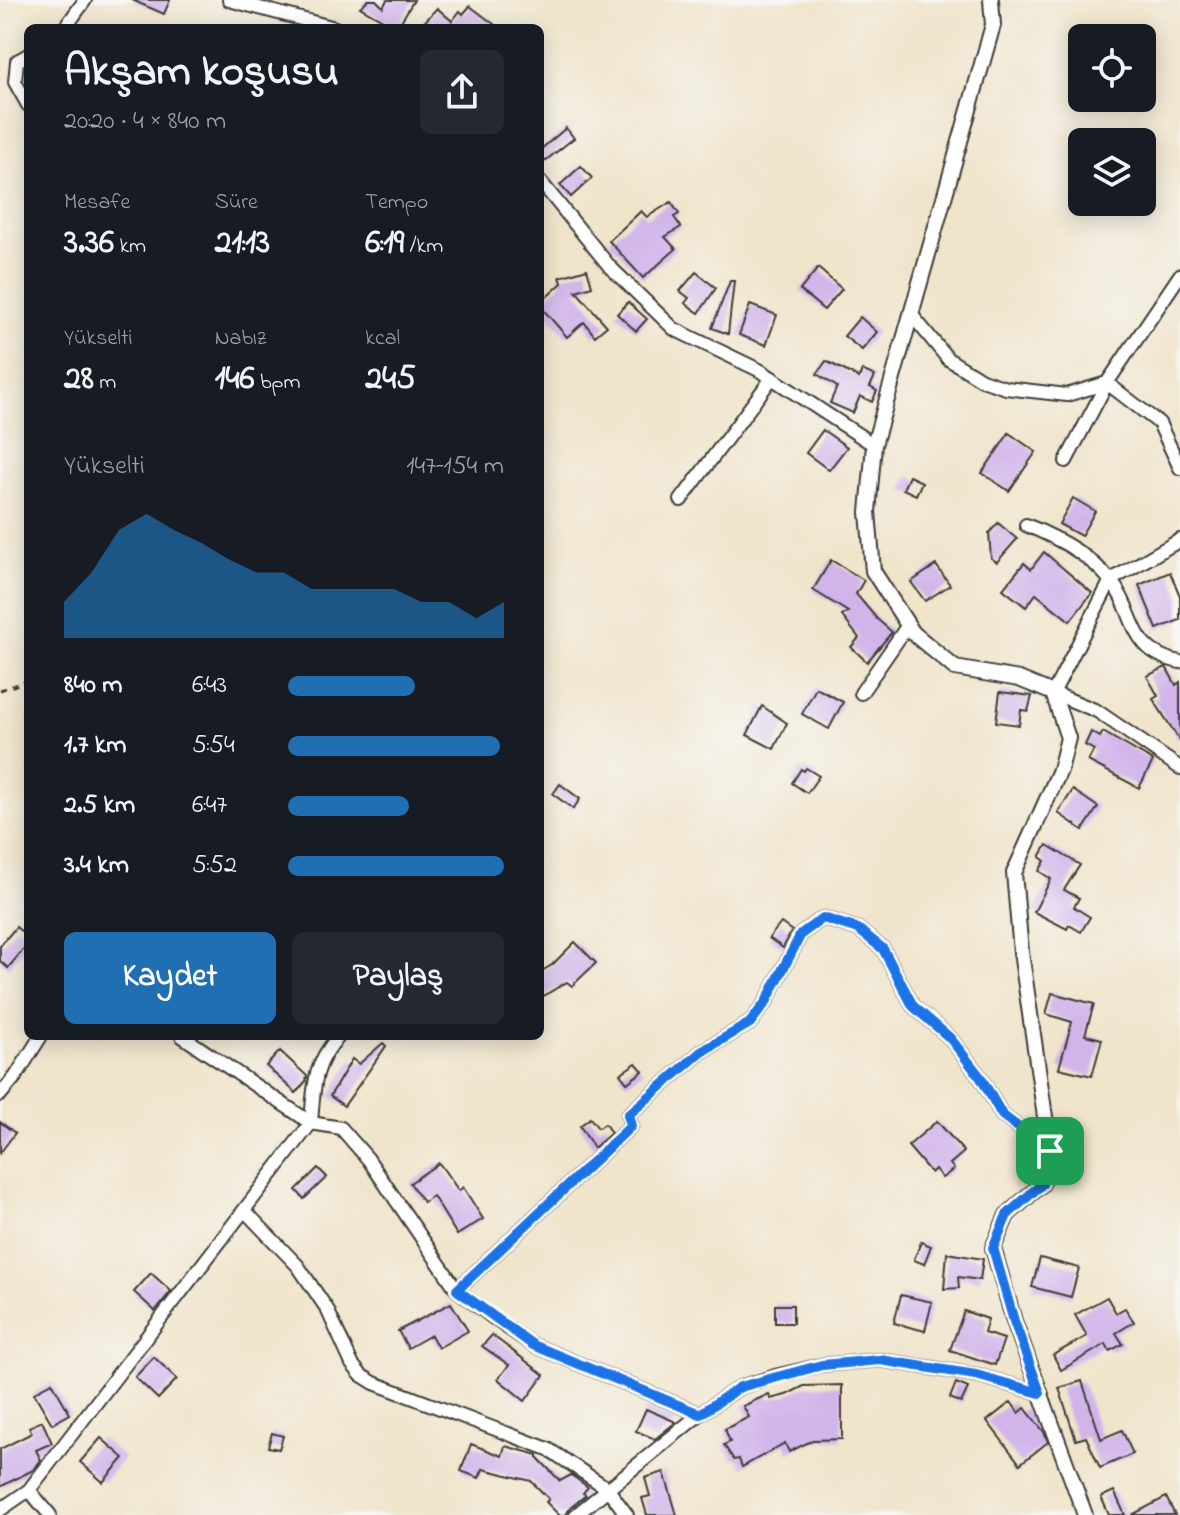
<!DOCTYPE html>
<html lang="tr">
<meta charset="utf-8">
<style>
:root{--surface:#171b24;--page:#242831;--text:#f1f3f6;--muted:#9ea1a6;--accent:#1f6fb2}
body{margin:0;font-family:"Indie Flower",sans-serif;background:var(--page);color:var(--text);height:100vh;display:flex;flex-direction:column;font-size:30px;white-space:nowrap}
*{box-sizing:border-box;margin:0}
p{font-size:26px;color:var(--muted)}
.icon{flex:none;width:44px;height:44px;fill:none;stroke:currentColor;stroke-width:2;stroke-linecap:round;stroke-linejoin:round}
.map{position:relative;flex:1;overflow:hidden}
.panel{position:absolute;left:24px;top:24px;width:520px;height:1016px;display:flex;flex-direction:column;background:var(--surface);border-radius:12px;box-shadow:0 4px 20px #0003}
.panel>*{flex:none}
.fabs{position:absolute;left:1068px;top:24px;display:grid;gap:16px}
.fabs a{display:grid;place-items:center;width:88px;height:88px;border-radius:12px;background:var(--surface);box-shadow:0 4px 20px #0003;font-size:40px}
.pin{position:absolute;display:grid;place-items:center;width:68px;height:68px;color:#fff;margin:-34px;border-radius:16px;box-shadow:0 4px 12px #0006}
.round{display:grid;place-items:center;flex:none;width:84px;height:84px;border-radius:12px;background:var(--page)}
.summary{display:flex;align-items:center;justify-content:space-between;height:136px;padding:0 40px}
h1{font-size:44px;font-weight:700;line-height:60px}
.metrics{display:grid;grid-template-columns:repeat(3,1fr);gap:12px;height:136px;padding:8px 40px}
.metrics div{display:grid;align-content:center}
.metrics b{font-size:34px;font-weight:700}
.metrics small{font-size:22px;font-weight:400}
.metrics p{font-size:22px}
.chart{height:224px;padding:16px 40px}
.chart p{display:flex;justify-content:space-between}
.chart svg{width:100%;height:144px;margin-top:8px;fill:var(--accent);opacity:.7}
.primary-button{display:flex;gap:16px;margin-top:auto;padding:16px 40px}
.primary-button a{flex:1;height:92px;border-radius:12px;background:var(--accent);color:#fff;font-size:32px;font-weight:700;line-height:92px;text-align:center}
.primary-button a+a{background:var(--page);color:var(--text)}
ul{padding:0 40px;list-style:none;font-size:26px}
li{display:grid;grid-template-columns:128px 96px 1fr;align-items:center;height:60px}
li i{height:20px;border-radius:10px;background:var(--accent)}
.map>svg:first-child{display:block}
.building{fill:#d1b4ea}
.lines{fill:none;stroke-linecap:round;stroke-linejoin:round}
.minor-casing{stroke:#3c3a36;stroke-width:16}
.tertiary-casing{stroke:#3c3a36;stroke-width:18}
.path{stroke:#3c3a36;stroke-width:3;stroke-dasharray:6 6;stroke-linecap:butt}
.minor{stroke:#fff;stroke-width:12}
.tertiary{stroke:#fff;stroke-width:14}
.route-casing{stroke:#fff;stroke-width:16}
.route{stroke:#1a73e8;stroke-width:10}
</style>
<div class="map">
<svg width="1180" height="1515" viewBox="0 0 1180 1515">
<rect width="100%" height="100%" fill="#f6f6f2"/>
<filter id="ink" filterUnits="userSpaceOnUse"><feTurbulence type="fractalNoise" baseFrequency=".0125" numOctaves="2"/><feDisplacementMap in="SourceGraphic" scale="16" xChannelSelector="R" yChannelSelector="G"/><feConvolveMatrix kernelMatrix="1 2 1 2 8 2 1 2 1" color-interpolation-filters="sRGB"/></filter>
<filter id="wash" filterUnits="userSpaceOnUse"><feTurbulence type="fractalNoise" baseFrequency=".006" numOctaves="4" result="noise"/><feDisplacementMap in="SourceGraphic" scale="32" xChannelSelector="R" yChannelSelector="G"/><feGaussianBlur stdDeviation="1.8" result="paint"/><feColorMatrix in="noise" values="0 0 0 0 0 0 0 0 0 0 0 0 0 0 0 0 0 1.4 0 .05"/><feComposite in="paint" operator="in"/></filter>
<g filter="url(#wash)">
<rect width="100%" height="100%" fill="#f0e4cb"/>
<g id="blocks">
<g class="building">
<polygon points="132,0 170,0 164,14"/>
<polygon points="368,0 376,0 383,7 387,0 414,0 397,28 360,7"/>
<polygon points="470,6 499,28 419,28 437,8 452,21 460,11 463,14"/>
<polygon points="566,128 574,138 540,165 540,150"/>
<polygon points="581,166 592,178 571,197 560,185"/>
<polygon points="671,202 679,214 674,217 681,227 665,237 676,249 643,278 609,241 641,211 647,217"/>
<polygon points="818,268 842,289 824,310 800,290"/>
<polygon points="587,269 592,286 576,291 607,326 595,336 584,322 567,337 540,306 540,303 562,283 560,277"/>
<polygon points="696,272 716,288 699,313 685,303 689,298 680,291"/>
<polygon points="730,281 734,281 728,334 712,328"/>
<polygon points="628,302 647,319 636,331 617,314"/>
<polygon points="750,305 777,315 766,345 739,335"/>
<polygon points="860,317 877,332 862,350 844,336"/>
<polygon points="826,361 859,378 862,370 875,376 870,387 877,391 872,402 860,396 853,413 830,403 837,387 817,374"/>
<polygon points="823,430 847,447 829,470 806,453"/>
<polygon points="1009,433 1036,452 1009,491 982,473"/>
<polygon points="909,476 922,482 916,495 903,489"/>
<polygon points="1073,498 1095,511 1081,536 1059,524"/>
<polygon points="998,523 1017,539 997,562 991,558 989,533"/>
<polygon points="1044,552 1092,593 1070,621 1036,594 1026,607 1003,589 1024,563 1031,569"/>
<polygon points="831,560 864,580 856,594 877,619 892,632 867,662 851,647 859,638 842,616 848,612 813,590"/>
<polygon points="936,565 950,585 925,601 911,582"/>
<polygon points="1170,572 1180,596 1180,620 1157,629 1139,585"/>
<polygon points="1166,667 1176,685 1180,682 1180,741 1153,699 1158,696 1147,676"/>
<polygon points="816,688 843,702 829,729 802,714"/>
<polygon points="1000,692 1032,696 1028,711 1021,710 1019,725 996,722"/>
<polygon points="762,706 787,723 774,749 747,735"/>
<polygon points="1091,732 1100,737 1103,732 1153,761 1139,788 1088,761 1094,750 1085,745"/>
<polygon points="806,768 819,776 807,793 792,783 801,769 804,771"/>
<polygon points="560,784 580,799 573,809 553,794"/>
<polygon points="1073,790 1098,807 1083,830 1058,813"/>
<polygon points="1047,845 1080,865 1064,890 1079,898 1074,907 1090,917 1081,932 1069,925 1067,929 1034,912 1051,879 1039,871 1045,861 1040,857"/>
<polygon points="781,923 792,931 783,948 769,938"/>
<polygon points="16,927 28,937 28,944 8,968 0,961 0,946"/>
<polygon points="575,942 596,963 572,986 567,982 540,998 540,972 552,965"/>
<polygon points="1052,993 1094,1004 1085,1035 1102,1039 1092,1076 1059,1068 1072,1022 1046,1014"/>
<polygon points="383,1043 386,1046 344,1106 330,1096 352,1059 359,1064"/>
<polygon points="280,1051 307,1076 306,1081 296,1093 266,1066"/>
<polygon points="636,1063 643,1071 627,1083 620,1074"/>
<polygon points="590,1118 598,1128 605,1124 611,1133 594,1148 580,1126"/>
<polygon points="937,1121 964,1152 950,1164 954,1169 942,1178 935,1169 931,1173 908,1146"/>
<polygon points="0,1122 15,1133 0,1153"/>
<polygon points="439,1163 459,1191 463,1187 483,1219 457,1235 433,1196 423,1202 410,1183"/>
<polygon points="318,1168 327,1177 304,1199 296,1190"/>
<polygon points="921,1242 931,1246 924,1264 914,1260"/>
<polygon points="947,1253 983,1259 980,1280 958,1277 959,1288 944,1289"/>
<polygon points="1040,1258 1079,1268 1071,1297 1032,1287"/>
<polygon points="151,1273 171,1291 155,1311 134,1292"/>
<polygon points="901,1295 932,1302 925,1331 894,1323"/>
<polygon points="1107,1297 1116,1313 1125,1308 1134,1322 1116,1333 1123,1344 1110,1351 1106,1344 1061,1370 1053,1355 1087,1336 1075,1315"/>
<polygon points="451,1303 468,1331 438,1348 431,1335 408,1348 398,1331"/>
<rect x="775" y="1305" width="18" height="18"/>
<polygon points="964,1311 988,1319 984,1333 1004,1339 995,1365 950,1350"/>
<polygon points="492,1335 544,1375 525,1401 498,1379 509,1365 482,1346"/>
<polygon points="154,1357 177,1379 158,1399 135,1377"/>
<polygon points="1082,1381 1101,1439 1122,1430 1133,1454 1100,1468 1086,1437 1076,1440 1059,1388"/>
<polygon points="52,1382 70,1414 52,1424 34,1393"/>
<polygon points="956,1383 968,1388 961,1403 950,1398"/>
<polygon points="842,1385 842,1439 813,1440 789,1452 785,1443 742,1467 739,1459 734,1460 724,1445 730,1442 725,1429 749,1417 743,1406 769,1394 770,1399 786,1395 804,1386"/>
<polygon points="1011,1402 1019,1413 1025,1408 1044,1432 1048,1442 1020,1464 987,1421"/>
<polygon points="646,1409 676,1422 655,1439 636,1431"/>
<polygon points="42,1421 52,1443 36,1450 41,1460 33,1470 0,1487 0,1449 32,1433 29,1427"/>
<polygon points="272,1433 283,1436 279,1449 268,1447"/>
<polygon points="101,1438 124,1458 103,1482 80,1462"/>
<polygon points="471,1444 502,1456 505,1446 538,1455 538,1458 560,1481 571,1475 588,1487 583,1493 586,1495 570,1508 566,1515 559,1515 546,1502 549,1499 531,1481 483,1469 479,1478 461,1471"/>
<polygon points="664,1472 677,1515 647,1515 642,1498 650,1496 645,1478"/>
<polygon points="1114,1491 1125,1515 1109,1515 1101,1497"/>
<polygon points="1166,1497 1175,1515 1132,1515"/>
</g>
</g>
</g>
<g filter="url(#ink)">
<use href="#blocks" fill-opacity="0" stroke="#3c3a36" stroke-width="2"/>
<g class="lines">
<defs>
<g id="minor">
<polyline points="229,0 335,28"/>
<polyline points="65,28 85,0"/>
<polyline points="28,55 17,61 15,82 28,105"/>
<polyline points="540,181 610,267 674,329 761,371 874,445"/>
<polyline points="911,314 948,359 982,380 1006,388 1067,395 1107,383 1159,423 1180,468"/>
<polyline points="1066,461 1107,383 1180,275"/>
<polyline points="681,500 772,378"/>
<path d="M1026,525C1056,537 1089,554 1110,580C1138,613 1126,651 1180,662"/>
<polyline points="1180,540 1111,580 1053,693 1097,711 1180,768"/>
<polyline points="861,693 908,625"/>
<polyline points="182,1036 311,1123 341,1128 368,1159 457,1290 492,1317 533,1345 700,1414"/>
<polyline points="0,1095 16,1076 41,1036"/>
<polyline points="245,1211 298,1266 327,1309 352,1364 361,1375 374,1383 548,1449 607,1488 627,1515"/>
<polyline points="457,1290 631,1126 628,1115 701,1052 750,1023 766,1002 801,934 823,918 858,929 883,949 913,1006 950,1038 981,1078 1002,1115 1050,1151"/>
<polyline points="29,1490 50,1515"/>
<path d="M0,1510L29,1490L311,1123C314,1087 313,1064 339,1036"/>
<polyline points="576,1515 700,1414 740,1387 779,1375 822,1365 880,1360 976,1375 1040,1393"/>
</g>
<polyline id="tertiary" points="991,0 993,25 874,445 868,512 873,571 913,633 955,668 1019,679 1053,693 1068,738 1060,770 1014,873 1021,952 1050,1151 1042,1184 1007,1215 993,1248 1014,1321 1085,1515"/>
</defs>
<use href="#minor" class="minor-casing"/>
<use href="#tertiary" class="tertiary-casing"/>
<polyline class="path" points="0,690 28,681"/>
<use href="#minor" class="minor"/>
<use href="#tertiary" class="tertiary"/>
</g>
</g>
<g class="lines" filter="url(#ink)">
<defs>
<polygon id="route" points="823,918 858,929 883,949 913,1006 950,1038 981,1078 1002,1115 1050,1151 1042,1184 1007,1215 993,1248 1014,1321 1040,1393 976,1375 880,1360 822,1365 740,1387 700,1414 533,1345 457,1290 631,1126 628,1115 701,1052 750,1023 766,1002 801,934"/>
</defs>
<use href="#route" class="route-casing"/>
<use href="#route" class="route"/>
</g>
</svg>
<div class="fabs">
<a><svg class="icon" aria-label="locate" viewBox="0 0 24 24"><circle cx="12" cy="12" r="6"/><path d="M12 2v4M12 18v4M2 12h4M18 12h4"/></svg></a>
<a><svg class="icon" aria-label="layers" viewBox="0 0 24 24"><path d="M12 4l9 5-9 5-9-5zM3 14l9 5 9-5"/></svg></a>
</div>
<div class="pin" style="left:1050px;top:1151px;background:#1e9e55"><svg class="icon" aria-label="arrive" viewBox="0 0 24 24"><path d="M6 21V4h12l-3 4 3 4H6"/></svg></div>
<section class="panel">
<div class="summary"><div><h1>Akşam koşusu</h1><p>20:20 · 4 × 840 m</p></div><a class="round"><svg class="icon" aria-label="share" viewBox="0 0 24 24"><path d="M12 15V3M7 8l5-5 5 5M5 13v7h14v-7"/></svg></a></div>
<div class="metrics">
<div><p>Mesafe</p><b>3.36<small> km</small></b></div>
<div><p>Süre</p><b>21:13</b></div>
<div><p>Tempo</p><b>6:19<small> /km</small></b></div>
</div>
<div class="metrics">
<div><p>Yükselti</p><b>28<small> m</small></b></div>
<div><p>Nabız</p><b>146<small> bpm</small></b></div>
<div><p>kcal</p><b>245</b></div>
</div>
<div class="chart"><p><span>Yükselti</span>147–154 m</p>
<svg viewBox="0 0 160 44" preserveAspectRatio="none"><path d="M0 44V33L10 24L20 11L30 6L40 11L50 15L60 20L70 24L80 24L90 29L100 29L110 29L120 29L130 33L140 33L150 38L160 33V44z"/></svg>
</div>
<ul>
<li><b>840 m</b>6:43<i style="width:59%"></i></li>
<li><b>1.7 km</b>5:54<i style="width:98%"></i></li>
<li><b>2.5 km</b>6:47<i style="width:56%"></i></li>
<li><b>3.4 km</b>5:52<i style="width:100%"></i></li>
</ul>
<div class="primary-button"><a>Kaydet</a><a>Paylaş</a></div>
</section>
</div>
